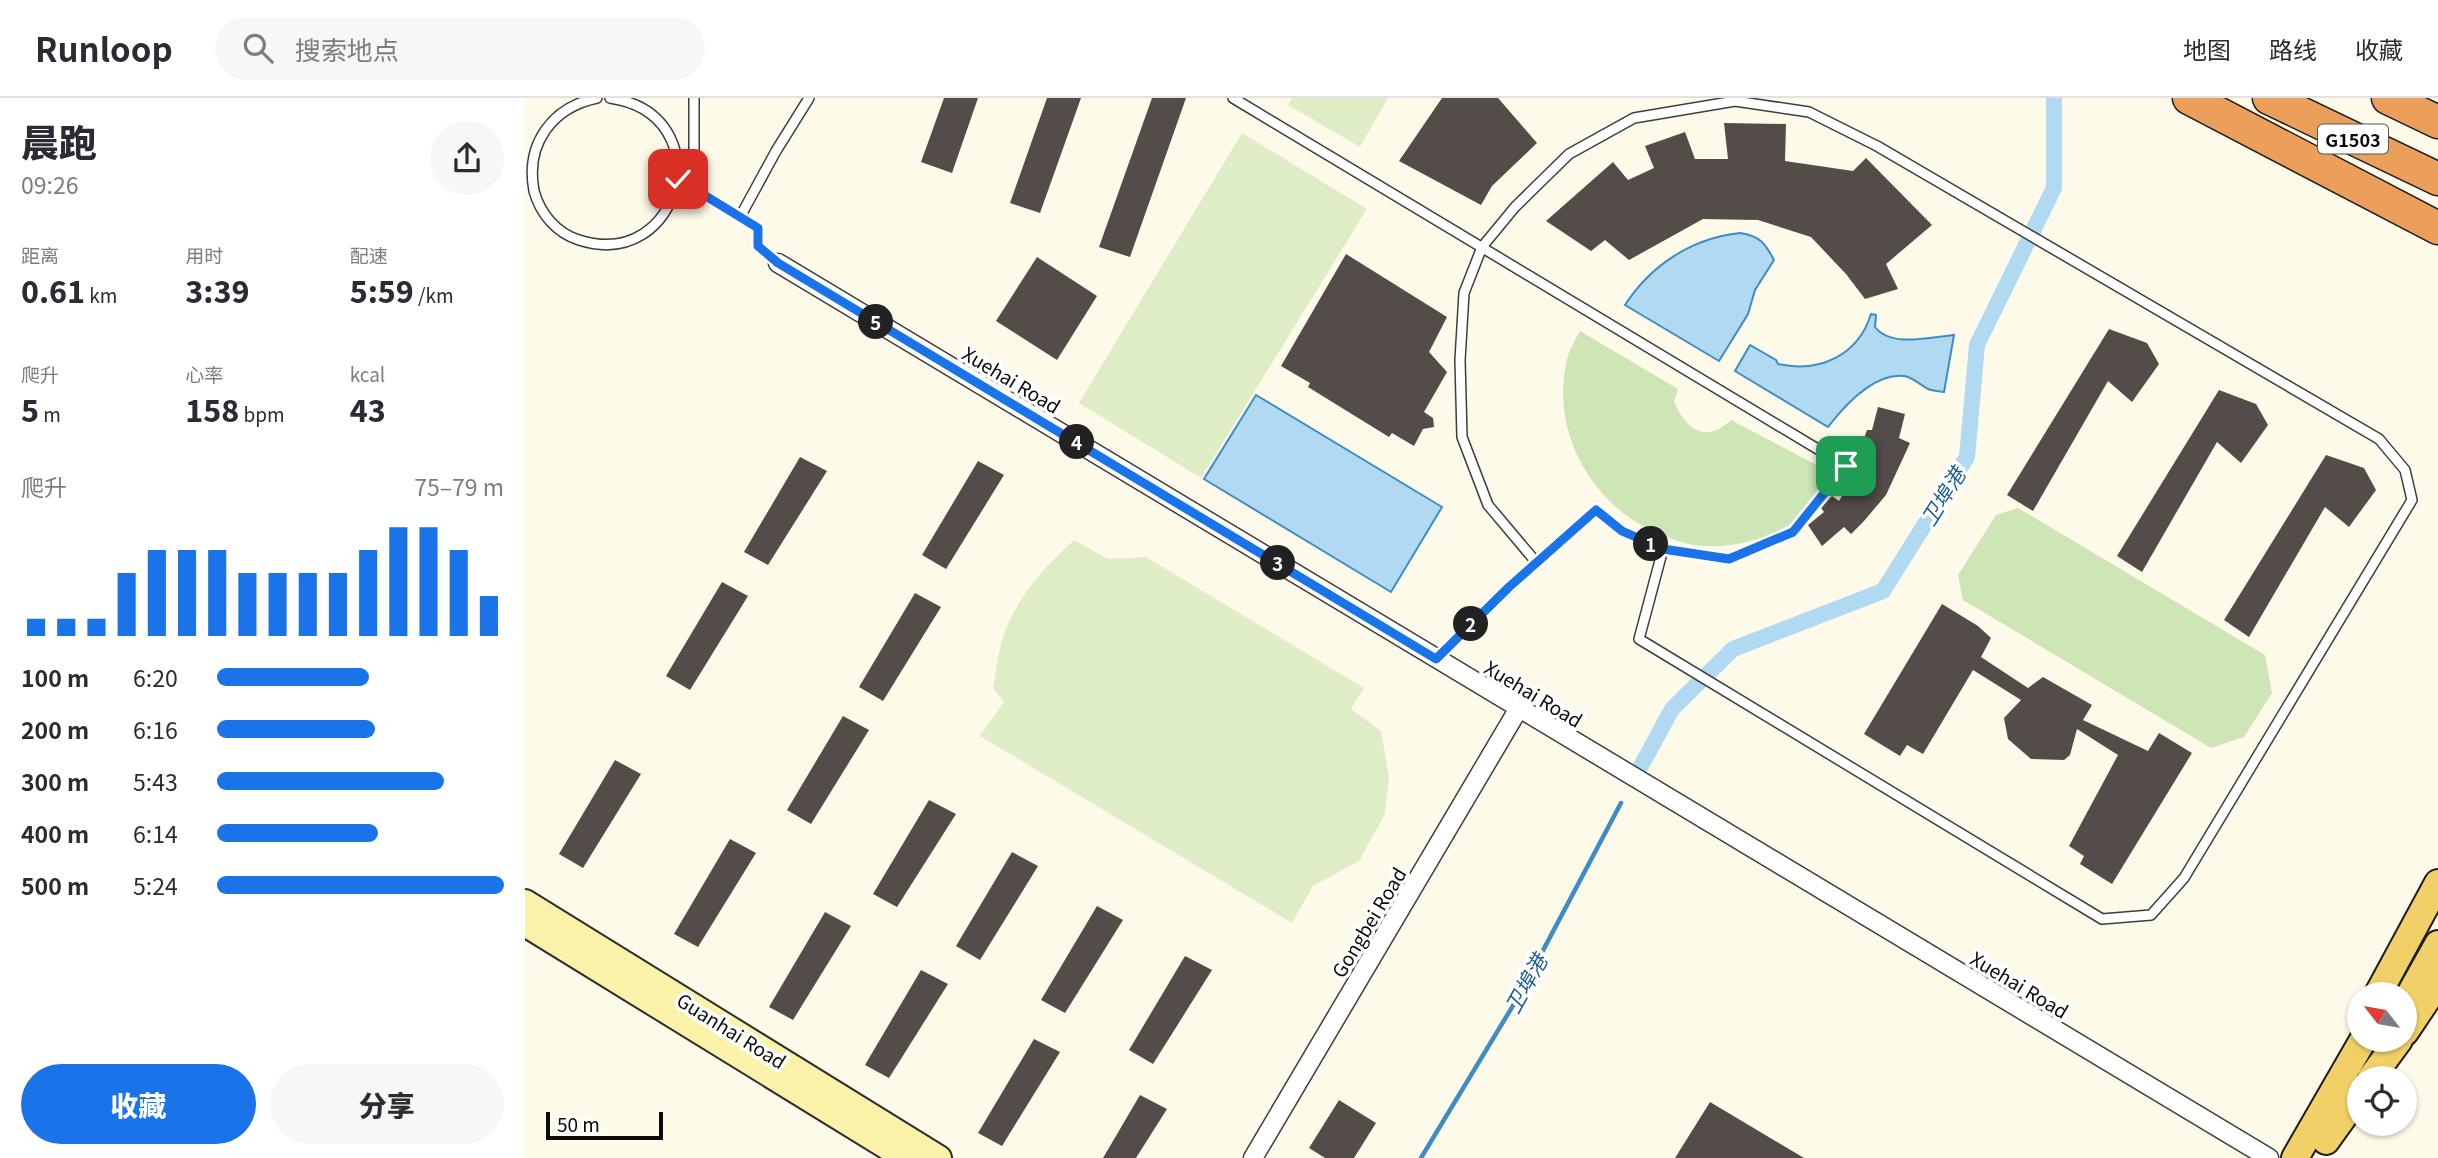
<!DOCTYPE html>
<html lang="zh">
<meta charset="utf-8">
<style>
:root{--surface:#fff;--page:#f7f7f7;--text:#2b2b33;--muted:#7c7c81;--line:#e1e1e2;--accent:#1a73e8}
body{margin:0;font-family:Georgia,"Noto Sans SC",serif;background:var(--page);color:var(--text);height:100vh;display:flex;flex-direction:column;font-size:26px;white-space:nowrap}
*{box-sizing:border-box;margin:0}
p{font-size:23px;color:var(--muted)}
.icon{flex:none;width:38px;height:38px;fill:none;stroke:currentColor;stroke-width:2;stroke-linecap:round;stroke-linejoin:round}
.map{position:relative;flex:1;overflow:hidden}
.panel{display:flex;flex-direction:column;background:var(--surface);width:525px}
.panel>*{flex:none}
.needle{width:46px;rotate:301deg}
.fabs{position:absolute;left:1822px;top:884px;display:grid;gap:14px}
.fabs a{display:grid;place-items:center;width:70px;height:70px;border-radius:50%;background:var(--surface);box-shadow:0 2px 5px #0004;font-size:35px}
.scale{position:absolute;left:21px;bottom:18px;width:117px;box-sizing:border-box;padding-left:7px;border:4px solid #0b0b0b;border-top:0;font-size:19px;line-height:24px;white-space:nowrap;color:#0b0b0b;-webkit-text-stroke:5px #fff;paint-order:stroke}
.pin{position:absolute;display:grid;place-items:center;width:60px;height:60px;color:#fff;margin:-30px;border-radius:14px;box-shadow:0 4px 10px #0006}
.km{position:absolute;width:35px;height:35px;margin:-18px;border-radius:50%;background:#222;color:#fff;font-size:19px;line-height:35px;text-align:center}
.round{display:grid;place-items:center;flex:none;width:74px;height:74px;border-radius:37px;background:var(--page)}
.overview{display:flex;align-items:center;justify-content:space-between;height:119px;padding:0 21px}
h1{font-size:38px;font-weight:800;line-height:52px}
.stats{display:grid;grid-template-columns:repeat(3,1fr);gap:10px;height:119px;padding:7px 21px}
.stats div{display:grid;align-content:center}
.stats b{font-size:30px;font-weight:800}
.stats small{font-size:19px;font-weight:400}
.stats p{font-size:19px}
.chart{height:196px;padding:14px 21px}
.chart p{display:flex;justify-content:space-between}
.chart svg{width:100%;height:126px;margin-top:7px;stroke:var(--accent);stroke-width:6}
.action{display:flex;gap:14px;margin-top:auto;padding:14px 21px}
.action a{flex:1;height:80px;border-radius:42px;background:var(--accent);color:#fff;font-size:28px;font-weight:800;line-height:80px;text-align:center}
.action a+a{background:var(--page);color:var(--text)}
ul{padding:0 21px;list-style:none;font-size:23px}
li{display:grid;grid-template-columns:112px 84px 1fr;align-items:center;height:52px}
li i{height:18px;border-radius:9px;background:var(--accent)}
header{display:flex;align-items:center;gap:42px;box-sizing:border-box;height:98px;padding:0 35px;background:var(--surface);border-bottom:2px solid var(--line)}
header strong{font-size:33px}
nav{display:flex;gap:38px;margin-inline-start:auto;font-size:24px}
.search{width:490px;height:63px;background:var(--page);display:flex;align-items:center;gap:18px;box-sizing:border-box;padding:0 24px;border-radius:38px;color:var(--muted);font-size:26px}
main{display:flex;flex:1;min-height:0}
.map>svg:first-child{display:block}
.green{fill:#cee5b6}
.pitch{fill:#dfedc7}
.water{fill:#b2d9f2;stroke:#3d8cc5;stroke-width:2}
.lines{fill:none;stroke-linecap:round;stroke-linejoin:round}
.stream{stroke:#3d8cc5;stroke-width:4.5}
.canal{stroke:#b2d9f2;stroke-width:16}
.building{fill:#534c48}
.service-casing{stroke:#3e3e3e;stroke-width:12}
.minor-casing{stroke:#3e3e3e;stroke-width:21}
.secondary-casing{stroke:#2d2d2d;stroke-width:28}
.primary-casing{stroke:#1c1c1c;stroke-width:30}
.motorway-casing{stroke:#1c1c1c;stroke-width:35}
.service{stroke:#fff;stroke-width:9}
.minor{stroke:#fff;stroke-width:18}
.secondary{stroke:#faf2a8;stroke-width:24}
.primary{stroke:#f1d167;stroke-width:26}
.motorway{stroke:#ec9f5a;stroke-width:32}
.route-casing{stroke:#fff;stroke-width:14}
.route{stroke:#1a73e8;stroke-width:9}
.labels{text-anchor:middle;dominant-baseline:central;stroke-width:7;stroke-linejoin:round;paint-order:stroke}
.shield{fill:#fff;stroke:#545454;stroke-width:2}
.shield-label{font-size:18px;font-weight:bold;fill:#0b0b0b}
.street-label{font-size:19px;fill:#0b0b0b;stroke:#fff}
.water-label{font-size:21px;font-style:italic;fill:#1c5e94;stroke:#fff}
</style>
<header>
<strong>Runloop</strong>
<div class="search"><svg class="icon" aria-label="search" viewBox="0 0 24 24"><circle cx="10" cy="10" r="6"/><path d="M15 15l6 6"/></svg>搜索地点</div>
<nav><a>地图</a><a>路线</a><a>收藏</a></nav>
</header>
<main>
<section class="panel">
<div class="overview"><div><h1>晨跑</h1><p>09:26</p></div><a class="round"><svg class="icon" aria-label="share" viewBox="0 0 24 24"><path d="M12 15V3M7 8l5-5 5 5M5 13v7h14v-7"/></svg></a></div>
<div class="stats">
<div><p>距离</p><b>0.61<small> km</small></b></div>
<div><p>用时</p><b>3:39</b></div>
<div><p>配速</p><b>5:59<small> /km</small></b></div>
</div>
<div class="stats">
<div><p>爬升</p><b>5<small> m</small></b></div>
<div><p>心率</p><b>158<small> bpm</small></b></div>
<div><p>kcal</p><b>43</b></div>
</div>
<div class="chart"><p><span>爬升</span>75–79 m</p>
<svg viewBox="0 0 160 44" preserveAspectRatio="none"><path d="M5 44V38M15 44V38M25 44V38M35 44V22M45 44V14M55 44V14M65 44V14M75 44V22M85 44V22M95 44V22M105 44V22M115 44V14M125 44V6M135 44V6M145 44V14M155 44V30"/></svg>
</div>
<ul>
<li><b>100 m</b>6:20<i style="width:53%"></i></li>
<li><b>200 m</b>6:16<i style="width:55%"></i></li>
<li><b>300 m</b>5:43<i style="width:79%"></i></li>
<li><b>400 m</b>6:14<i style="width:56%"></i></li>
<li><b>500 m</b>5:24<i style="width:100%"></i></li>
</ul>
<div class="action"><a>收藏</a><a>分享</a></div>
</section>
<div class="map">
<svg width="1913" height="1060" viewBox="0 0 1913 1060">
<rect width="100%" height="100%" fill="#fefaea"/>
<g class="green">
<path d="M1055,233L1153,291L1149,304C1162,332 1180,346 1206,322L1307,375C1297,391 1280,419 1263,428C1238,442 1209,449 1181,448C1167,448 1152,443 1139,438C1070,412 1024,336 1042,262C1044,252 1050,242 1055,233Z"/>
<polygon points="1493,410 1740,557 1747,595 1719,639 1686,650 1438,502 1433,477 1471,417"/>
</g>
<g class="pitch">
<polygon points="767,0 863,0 835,49 763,7"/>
<polygon points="717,35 842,111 676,380 554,305"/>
<path d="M549,442L583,461L621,459L839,590L826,611L856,633L864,679L860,716L834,763L788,788L767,825L455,638L479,604L468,590C471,574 473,557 477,542C490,501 518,470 549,442Z"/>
</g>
<g class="water">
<path d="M1215,135C1235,138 1240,145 1249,162L1230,192L1223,216L1194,263L1100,207C1126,167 1167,140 1215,135Z"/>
<path d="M1346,216L1351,217L1350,229C1366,250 1406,239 1429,237L1419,294C1414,293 1408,293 1403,291C1395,287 1388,279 1379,278C1349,275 1320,307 1303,329L1210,273L1225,247L1251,262L1253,266C1294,275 1333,258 1346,216Z"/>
<polygon points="731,297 917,409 866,494 679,381"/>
</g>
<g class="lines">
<polyline class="stream" points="896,1060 995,896 1096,705"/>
<polyline class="canal" points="1116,668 1147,611 1208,551 1358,493 1442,359 1452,247 1529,90 1529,0"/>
</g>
<g class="building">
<polygon points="419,0 453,0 427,75 396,64"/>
<polygon points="522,0 556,0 515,115 485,105"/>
<polygon points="627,0 661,0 605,159 574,149"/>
<polygon points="917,0 973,0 1012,45 967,88 956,107 874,63"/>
<polygon points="1199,25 1261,26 1260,63 1328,73 1341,60 1407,127 1361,166 1373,191 1340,201 1321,176 1286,139 1233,122 1178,121 1104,162 1080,142 1066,153 1021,123 1088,64 1103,82 1129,70 1120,48 1160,34 1170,61 1203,61"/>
<polygon points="821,156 922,219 904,254 922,274 899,314 908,320 909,329 898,331 889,348 867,335 864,339 783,289 785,285 756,268"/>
<polygon points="512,159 572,198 532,262 471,223"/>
<polygon points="1584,231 1622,245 1634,266 1607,304 1583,283 1508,413 1482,397"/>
<polygon points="1694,292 1731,306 1743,327 1716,365 1692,344 1617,474 1592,458"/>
<polygon points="1353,309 1380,316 1374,340 1385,345 1361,397 1339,423 1326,436 1319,429 1297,448 1283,427 1299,414 1296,410 1307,398 1314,403 1346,349 1337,346 1342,332 1347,332"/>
<polygon points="1801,357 1839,370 1851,392 1824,429 1800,409 1724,539 1699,522"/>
<polygon points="275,359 302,373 243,467 219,454"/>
<polygon points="453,363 479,377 421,471 397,457"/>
<polygon points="197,484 223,498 165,592 141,578"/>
<polygon points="390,495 416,509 358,603 334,589"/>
<polygon points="1417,506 1453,528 1466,540 1456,559 1503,590 1518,579 1567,607 1558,622 1623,653 1634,635 1667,655 1587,786 1555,766 1559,758 1544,748 1593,657 1552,631 1545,657 1539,662 1506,661 1483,641 1479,620 1496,602 1448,572 1398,656 1382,647 1375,658 1339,636"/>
<polygon points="318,618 344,632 286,726 262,712"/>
<polygon points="90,662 116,676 58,770 34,756"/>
<polygon points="404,702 431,716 372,809 348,796"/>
<polygon points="205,741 231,755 173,849 149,836"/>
<polygon points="487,754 513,768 455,862 431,848"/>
<polygon points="572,808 598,822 540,915 516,902"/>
<polygon points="300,814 326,828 268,922 244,909"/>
<polygon points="660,858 687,872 628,966 604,952"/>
<polygon points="396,872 423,886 364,980 340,967"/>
<polygon points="509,941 535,954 477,1048 453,1035"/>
<polygon points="615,997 642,1011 611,1060 578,1060"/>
<polygon points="814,1002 851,1025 829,1060 800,1060 784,1050"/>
<polygon points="1185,1004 1279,1060 1150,1060"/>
</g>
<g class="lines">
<defs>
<g id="service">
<path d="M72,0C28,9 0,45 9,93C15,115 31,135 54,142C157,175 197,16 85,0"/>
<polyline points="169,0 169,91"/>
<polyline points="708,0 1321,368 1268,434 1204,461 1138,451 1097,433 1071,412 1011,464 911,561"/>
<polyline points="153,81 233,130 233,148 253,165"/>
<polyline points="215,119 251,53 284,0"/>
<polyline points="1011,464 963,407 937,339 935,262 939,195 957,149 990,109 1044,56 1109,20 1210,3 1284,14 1352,48 1854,341 1880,372 1887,402 1659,780 1626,817 1577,821 1114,541 1138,451"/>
</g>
<g id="minor">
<polyline points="253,165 1744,1060"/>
<polyline points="728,1060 994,610"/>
</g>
<g id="secondary">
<polyline points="0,804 414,1060"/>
<polyline points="0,826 380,1060"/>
</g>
<g id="primary">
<polyline points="1853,896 1913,785"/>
<polyline points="1880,905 1913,846"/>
<polyline points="1880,934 1913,885"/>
<polyline points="1846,980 1874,942"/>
<polyline points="1801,1043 1834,997"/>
<polyline points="1770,1060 1838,942"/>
</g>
<g id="motorway">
<polyline points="1664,0 1913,130"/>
<polyline points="1744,0 1913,81"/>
<polyline points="1863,0 1913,24"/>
</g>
</defs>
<use href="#service" class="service-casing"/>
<use href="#minor" class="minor-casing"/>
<use href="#secondary" class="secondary-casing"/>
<use href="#primary" class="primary-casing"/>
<use href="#motorway" class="motorway-casing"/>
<use href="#service" class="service"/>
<use href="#minor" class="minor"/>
<use href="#secondary" class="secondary"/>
<use href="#primary" class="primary"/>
<use href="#motorway" class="motorway"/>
</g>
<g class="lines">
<defs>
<polyline id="route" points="153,81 233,130 233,148 253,165 911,561 984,489 1071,412 1097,433 1138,451 1204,461 1268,434 1321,368"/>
</defs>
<use href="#route" class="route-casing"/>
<use href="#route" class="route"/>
</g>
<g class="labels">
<rect class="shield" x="1793" y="26.5" width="70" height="29" rx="5"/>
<g class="shield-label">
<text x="1828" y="41">G1503</text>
</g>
<g class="street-label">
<text transform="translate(487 281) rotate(31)">Xuehai Road</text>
<text transform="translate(1009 595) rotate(31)">Xuehai Road</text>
<text transform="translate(843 824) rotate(-59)">Gongbei Road</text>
<text transform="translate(1495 886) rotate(31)">Xuehai Road</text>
<text transform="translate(207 932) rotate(32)">Guanhai Road</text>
</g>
<g class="water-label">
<text transform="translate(1417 398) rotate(-58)">卫埠港</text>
<text transform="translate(1000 885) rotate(-61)">卫埠港</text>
</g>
</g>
</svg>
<div class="fabs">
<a><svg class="needle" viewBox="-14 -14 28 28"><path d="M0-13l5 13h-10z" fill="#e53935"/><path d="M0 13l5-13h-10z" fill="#7c7c81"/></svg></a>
<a><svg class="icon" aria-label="locate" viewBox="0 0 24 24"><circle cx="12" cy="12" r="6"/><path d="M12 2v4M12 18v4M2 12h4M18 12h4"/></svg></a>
</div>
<div class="scale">50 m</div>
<div class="pin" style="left:1321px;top:368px;background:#1e9e55"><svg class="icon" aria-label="arrive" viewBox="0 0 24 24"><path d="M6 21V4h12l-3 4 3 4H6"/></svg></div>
<div class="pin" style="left:153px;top:81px;background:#d93025"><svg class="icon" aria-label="check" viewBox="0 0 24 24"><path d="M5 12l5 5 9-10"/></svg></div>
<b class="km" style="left:1126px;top:446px">1</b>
<b class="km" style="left:946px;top:526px">2</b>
<b class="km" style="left:753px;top:465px">3</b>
<b class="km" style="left:552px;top:344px">4</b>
<b class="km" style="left:351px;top:224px">5</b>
</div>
</main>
